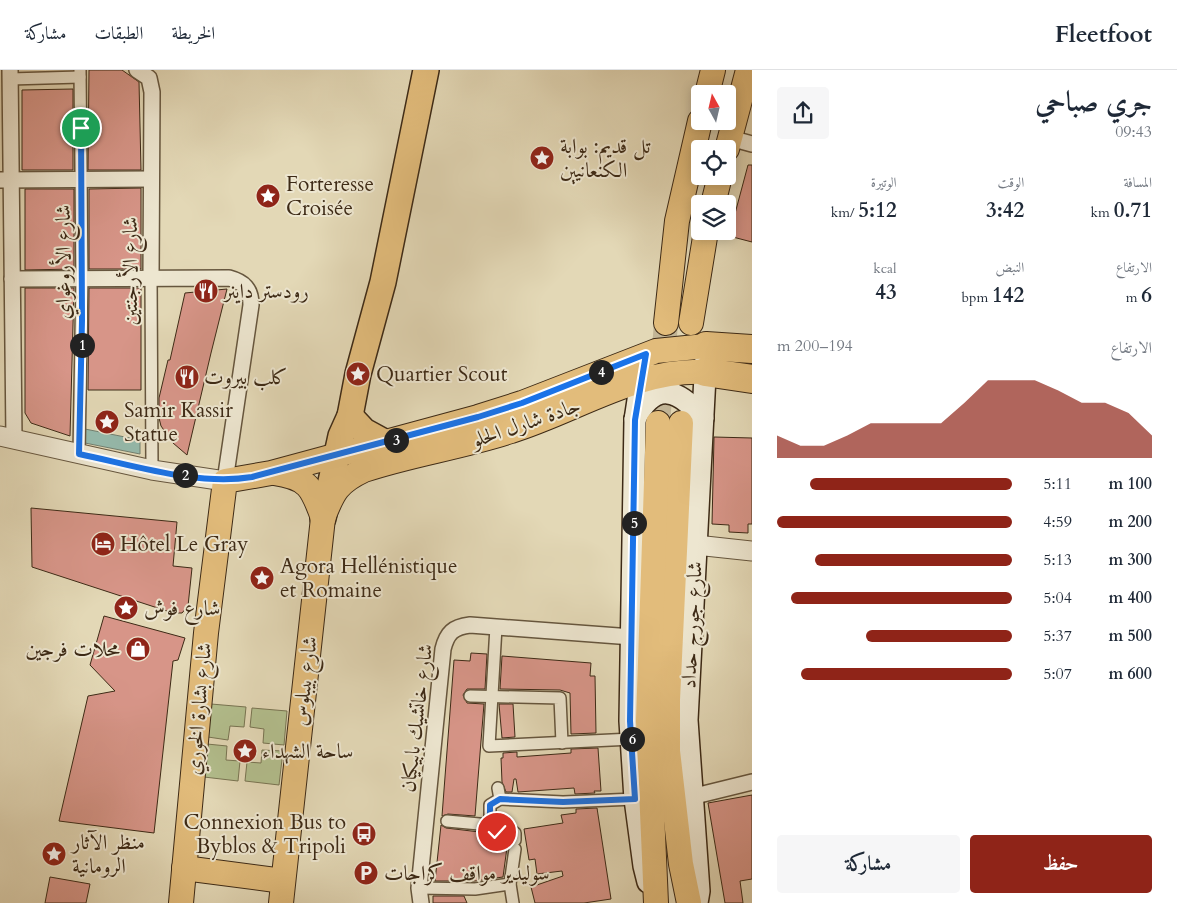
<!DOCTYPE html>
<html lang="ar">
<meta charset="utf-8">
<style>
:root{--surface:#fff;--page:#f6f6f7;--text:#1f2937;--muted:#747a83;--line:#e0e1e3;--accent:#8f2418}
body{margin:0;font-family:Cardo,Amiri,serif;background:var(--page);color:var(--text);direction:rtl;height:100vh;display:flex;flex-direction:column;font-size:19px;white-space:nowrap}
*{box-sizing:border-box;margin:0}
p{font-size:16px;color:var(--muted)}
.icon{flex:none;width:28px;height:28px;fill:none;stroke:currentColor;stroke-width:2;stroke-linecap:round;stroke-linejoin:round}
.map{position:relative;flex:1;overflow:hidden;direction:ltr}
.sheet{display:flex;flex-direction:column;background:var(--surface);width:425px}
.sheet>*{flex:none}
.needle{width:32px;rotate:352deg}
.controls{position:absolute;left:691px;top:15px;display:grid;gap:10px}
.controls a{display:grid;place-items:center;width:45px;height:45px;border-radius:5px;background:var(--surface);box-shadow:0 2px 12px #0003;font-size:25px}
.pin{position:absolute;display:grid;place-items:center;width:42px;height:42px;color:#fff;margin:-21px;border:2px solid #fff;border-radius:50%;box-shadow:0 1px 5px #0007}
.km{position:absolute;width:25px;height:25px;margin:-12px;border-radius:50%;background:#222;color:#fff;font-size:14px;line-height:25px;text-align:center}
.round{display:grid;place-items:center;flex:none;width:52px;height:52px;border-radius:5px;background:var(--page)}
.summary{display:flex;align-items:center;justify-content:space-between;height:85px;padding:0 25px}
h1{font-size:28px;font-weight:800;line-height:38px}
.figures{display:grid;grid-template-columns:repeat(3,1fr);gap:8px;height:85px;padding:5px 25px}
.figures div{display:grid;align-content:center}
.figures b{font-size:21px;font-weight:800}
.figures small{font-size:14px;font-weight:400}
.figures p{font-size:14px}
.chart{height:140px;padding:10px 25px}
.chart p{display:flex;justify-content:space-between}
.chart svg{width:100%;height:90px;margin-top:5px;fill:var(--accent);opacity:.7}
.action{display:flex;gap:10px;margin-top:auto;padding:10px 25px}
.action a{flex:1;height:58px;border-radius:5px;background:var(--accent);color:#fff;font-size:20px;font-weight:800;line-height:58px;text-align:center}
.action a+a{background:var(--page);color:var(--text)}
ul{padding:0 25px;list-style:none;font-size:16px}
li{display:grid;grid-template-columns:80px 60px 1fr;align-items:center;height:38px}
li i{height:12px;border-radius:6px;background:var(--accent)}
header{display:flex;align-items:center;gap:30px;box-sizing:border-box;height:70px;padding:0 25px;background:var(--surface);border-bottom:1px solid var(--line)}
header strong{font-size:24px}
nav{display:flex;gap:28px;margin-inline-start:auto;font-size:18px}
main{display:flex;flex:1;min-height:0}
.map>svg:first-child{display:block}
.green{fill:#b3bf8e;stroke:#787452}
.water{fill:#95baac;stroke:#728070}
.building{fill:#d79588;stroke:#3d2a16}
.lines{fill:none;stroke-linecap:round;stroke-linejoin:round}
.primary-tunnel{stroke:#c2b596;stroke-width:24;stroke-dasharray:24 12;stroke-linecap:butt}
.pedestrian-casing{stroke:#66563e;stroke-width:14}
.minor-casing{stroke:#66563e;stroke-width:18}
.tertiary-casing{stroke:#66563e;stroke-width:21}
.secondary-casing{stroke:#3d2a16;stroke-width:24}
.primary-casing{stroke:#3d2a16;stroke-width:26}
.trunk-casing{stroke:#3d2a16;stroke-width:28}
.motorway-casing{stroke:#3d2a16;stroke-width:30}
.pedestrian{stroke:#ede6d0;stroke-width:11}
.minor{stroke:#ede6d0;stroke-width:15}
.tertiary{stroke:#ede6d0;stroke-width:19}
.secondary{stroke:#ede6d0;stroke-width:21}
.primary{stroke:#e2bc7b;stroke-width:24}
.trunk{stroke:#e2bc7b;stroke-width:25}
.motorway{stroke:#e2bc7b;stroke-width:28}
.route-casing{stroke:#fff;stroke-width:10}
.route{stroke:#1a73e8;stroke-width:6}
.labels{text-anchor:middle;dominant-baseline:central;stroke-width:4;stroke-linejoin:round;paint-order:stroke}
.poi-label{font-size:21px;fill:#3d2a16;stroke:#ede6d0;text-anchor:start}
.street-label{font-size:21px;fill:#3d2a16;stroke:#ede6d0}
</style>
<header>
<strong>Fleetfoot</strong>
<nav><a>الخريطة</a><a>الطبقات</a><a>مشاركة</a></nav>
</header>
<main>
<section class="sheet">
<div class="summary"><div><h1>جري صباحي</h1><p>09:43</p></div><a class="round"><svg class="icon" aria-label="share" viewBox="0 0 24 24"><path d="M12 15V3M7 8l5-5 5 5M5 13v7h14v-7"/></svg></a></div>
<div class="figures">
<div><p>المسافة</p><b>0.71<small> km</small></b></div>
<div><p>الوقت</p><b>3:42</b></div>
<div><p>الوتيرة</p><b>5:12<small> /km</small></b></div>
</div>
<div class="figures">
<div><p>الارتفاع</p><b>6<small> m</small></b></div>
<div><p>النبض</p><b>142<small> bpm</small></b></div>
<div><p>kcal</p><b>43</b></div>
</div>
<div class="chart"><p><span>الارتفاع</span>194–200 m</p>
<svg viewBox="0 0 160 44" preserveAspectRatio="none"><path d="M0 44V33L10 38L20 38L30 33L40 27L50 27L60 27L70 27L80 17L90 6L100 6L110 6L120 11L130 17L140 17L150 22L160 33V44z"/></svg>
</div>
<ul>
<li><b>100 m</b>5:11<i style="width:86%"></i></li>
<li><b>200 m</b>4:59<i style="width:100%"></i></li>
<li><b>300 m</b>5:13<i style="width:84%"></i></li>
<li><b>400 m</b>5:04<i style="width:94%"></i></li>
<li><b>500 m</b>5:37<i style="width:62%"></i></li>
<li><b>600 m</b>5:07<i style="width:90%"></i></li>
</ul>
<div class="action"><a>حفظ</a><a>مشاركة</a></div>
</section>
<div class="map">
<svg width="752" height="833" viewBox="0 0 752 833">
<rect width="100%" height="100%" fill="#e3d8b6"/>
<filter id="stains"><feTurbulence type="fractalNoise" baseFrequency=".004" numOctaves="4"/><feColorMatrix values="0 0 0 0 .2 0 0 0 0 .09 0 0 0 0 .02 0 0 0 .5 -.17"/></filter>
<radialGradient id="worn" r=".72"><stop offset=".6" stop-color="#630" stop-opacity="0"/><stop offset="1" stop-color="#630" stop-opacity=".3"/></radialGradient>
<g class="green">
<polygon points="211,634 246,637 244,657 230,656 228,670 208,667"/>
<polygon points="252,638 287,641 284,675 263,673 264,659 250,657"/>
<polygon points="207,674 227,676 226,690 240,691 238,711 204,707"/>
<polygon points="262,680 283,681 279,715 245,711 247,692 261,693"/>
</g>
<polygon class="water" points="85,359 140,370 140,384 85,373"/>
<g class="building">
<polygon points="89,0 122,0 139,12 141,100 88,100"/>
<polygon points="73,19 73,100 22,100 22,20"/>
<polygon points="748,95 752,95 752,172 729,166"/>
<polygon points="141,118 141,199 89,199 89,119"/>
<polygon points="25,119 74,119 74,199 25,200"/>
<polygon points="25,218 74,218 70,366 31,353 25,343"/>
<polygon points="89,218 141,218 141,320 88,320"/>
<polygon points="227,219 211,283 187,385 173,373 161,356 159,348 159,328 168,290 170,290 185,223"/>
<polygon points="714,367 752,368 752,454 748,454 748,463 729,462 729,455 712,454"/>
<polygon points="31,438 177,452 173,496 192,498 188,536 182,543 173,543 32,497"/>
<polygon points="104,546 185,568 178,590 173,591 154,763 59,751 88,626 115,621 90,595"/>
<polygon points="471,583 487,584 485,619 467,619 463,625 467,633 484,634 475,746 448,744 442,746 454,590 470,591"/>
<polygon points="502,586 591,593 590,606 595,606 596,663 571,664 570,623 560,620 500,619"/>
<polygon points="499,634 513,634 515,667 502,668"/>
<polygon points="598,678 601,721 594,721 595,723 575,724 574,718 518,722 516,709 514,709 512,722 506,722 502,712 501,688 503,688 503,683 517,682 517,687 571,683 571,679"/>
<polygon points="752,725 752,809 740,811 743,833 725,833 708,733"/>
<polygon points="597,738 611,829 584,833 535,833 531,817 563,806 562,801 537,804 535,789 529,790 524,759 563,753 561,745 576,743 576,739"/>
<polygon points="441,755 446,758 488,763 496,769 508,770 503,807 475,811 435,811"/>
<polygon points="50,807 90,814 86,833 45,833"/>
<polygon points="433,826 464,826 467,833 433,833"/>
</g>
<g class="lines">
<polyline class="primary-tunnel" points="658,353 666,253"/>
<defs>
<g id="pedestrian">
<polyline points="10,9 80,7"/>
<polyline points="151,207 152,400"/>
<polyline points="79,384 82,208 80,0"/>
<polyline points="496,557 489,676 632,669"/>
<polyline points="470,626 560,628 562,673"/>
<polyline points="498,718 500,729 490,735 490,755 497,762 515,763 515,770"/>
<polyline points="500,729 563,732 635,729"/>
<polyline points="447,751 490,755"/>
<polyline points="419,818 475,819 510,814"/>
<polyline points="513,833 510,814 515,779"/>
</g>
<g id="minor">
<polyline points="10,0 14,369"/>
<polyline points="137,0 149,8 152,22 151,207"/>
<polyline points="730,68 752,74"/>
<polyline points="0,110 150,109"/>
<path d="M12,209L229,208C244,212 251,219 251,235L225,411"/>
<polyline points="691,727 752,712"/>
<path d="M421,833L419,818L443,579C447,563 453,557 470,555L632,567"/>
</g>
<g id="tertiary">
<polyline points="0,366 152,400 225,411"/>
<polyline points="696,475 752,481"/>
</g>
<g id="secondary">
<polyline points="643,297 635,350 630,651 635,729 644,796 648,812"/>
<path d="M635,349C656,309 679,320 703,348"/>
<polyline points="697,833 699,821 687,650 706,287"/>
</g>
<g id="primary">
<polyline points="707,24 713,0"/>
<polyline points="727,79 748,0"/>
<polyline points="713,134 720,106"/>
<polyline points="666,253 677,151 700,51"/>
<polyline points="691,253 706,161"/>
<polyline points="681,353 668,630 668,681 681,794 689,833"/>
<path d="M274,403C308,408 312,417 323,448"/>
<polyline points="184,798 283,811"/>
<polyline points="181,833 206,563 225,411 271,403 478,347 522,333 656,281 706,276"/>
<path d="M281,833L323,448C333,422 338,412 364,400C412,384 463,377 511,361C576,341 635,299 705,302"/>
<polyline points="656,833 648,651 658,353"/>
</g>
<g id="trunk">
<polyline points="350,346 364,361 386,373"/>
<polyline points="323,448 341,366 350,346 358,304 383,212 426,0"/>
</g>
<g id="motorway">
<polyline points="706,276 752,279"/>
<polyline points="705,302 752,309"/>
</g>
</defs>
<use href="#pedestrian" class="pedestrian-casing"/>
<use href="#minor" class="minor-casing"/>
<use href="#tertiary" class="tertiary-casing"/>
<use href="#secondary" class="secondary-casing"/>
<use href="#primary" class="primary-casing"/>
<use href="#trunk" class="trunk-casing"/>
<use href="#motorway" class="motorway-casing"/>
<use href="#pedestrian" class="pedestrian"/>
<use href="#minor" class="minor"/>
<use href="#tertiary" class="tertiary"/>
<use href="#secondary" class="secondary"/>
<use href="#primary" class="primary"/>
<use href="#trunk" class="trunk"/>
<use href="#motorway" class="motorway"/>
</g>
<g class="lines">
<defs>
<path id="route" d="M81,58L82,250L79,384C133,395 197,416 252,407L478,347L522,333L646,284L635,350L630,651L635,729L563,732L500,729L490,735V754L497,762"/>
</defs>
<use href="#route" class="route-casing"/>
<use href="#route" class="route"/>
</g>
<defs>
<symbol id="sight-disc" viewBox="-11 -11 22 22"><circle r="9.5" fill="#8f2418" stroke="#ede6d0"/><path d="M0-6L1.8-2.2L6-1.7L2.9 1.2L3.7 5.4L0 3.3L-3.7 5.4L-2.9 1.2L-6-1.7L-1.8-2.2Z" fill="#fff"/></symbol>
<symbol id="restaurant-disc" viewBox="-11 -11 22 22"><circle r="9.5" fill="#8f2418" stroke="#ede6d0"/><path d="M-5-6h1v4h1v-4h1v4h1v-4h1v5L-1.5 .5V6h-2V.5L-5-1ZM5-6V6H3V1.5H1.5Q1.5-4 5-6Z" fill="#fff"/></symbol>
<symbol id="hotel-disc" viewBox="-11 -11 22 22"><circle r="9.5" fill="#8f2418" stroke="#ede6d0"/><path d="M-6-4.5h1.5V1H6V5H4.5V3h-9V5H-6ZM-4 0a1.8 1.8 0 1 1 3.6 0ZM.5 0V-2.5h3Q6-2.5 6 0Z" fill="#fff"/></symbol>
<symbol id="shop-disc" viewBox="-11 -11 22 22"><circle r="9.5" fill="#8f2418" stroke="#ede6d0"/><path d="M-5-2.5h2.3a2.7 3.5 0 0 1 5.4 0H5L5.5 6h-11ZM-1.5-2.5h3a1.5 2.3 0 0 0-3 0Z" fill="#fff"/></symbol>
<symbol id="bus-disc" viewBox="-11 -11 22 22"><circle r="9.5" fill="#8f2418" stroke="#ede6d0"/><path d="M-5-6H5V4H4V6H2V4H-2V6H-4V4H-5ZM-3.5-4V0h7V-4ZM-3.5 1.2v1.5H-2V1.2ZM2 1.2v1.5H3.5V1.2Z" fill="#fff"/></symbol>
<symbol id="parking-disc" viewBox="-11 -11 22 22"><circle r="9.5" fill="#8f2418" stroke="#ede6d0"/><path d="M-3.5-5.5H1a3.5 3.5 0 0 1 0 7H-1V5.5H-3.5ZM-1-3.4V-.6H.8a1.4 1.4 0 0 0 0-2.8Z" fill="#fff"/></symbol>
</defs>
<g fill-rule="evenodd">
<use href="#sight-disc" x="528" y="74" width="28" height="28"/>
<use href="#sight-disc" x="254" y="112" width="28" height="28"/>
<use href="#restaurant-disc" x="192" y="207" width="28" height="28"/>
<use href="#sight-disc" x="344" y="290" width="28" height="28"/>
<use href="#restaurant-disc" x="173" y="293" width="28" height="28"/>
<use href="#sight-disc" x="93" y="338" width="28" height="28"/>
<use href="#hotel-disc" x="89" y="460" width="28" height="28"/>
<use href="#sight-disc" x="248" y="494" width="28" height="28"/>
<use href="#sight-disc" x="112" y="524" width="28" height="28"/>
<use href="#shop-disc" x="124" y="565" width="28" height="28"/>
<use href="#sight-disc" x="231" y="667" width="28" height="28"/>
<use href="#bus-disc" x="350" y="750" width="28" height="28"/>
<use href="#sight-disc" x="40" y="770" width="28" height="28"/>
<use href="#parking-disc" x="352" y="789" width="28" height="28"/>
</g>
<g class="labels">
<g class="poi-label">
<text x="560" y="76">تل قديم: بوابة<tspan x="560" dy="24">الكنعانيين</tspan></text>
<text x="286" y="114">Forteresse<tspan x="286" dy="24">Croisée</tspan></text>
<text x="224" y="221">رودستر داينر</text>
<text x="376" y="304">Quartier Scout</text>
<text x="204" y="307">كلب بيروت</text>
<text x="124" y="340">Samir Kassir<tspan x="124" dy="24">Statue</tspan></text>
<text x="120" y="474">Hôtel Le Gray</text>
<text x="280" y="496">Agora Hellénistique<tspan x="280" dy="24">et Romaine</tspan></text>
<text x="144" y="538">شارع فوش</text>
<text x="120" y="579" text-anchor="end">محلات فرجين</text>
<text x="262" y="681">ساحة الشهداء</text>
<text x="346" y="752" text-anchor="end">Connexion Bus to<tspan x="346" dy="24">Byblos &amp; Tripoli</tspan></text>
<text x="72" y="772">منظر الآثار<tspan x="72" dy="24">الرومانية</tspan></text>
<text x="384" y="803">سوليدير مواقف كراجات</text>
</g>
<g class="street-label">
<text transform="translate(63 192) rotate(-90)">شارع الأروغواي</text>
<text transform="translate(130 201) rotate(-90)">شارع الأرجنتين</text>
<text transform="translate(526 353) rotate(-19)">جادة شارل الحلو</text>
<text transform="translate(692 555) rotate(-87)">شارع جورج حداد</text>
<text transform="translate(305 611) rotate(-83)">شارع بيبلوس</text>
<text transform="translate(199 639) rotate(-85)">شارع بشارة الخوري</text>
<text transform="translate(417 648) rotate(-83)">شارع خاتشيك بابيكيان</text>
</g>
</g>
<rect width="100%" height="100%" filter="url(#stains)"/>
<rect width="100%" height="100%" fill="url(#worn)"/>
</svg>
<div class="controls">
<a><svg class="needle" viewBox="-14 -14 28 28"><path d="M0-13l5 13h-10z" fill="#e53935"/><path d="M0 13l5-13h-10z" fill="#747a83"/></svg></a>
<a><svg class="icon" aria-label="locate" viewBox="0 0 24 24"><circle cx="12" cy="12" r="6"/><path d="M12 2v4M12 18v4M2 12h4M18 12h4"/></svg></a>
<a><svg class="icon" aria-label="layers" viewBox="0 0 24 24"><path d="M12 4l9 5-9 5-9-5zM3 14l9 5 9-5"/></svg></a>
</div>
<div class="pin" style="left:81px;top:58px;background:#1e9e55"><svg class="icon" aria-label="arrive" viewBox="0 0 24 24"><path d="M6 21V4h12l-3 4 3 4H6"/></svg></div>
<div class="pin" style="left:497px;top:762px;background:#d93025"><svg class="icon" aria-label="check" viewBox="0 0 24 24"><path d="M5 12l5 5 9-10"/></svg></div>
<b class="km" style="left:82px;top:275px">1</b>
<b class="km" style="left:185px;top:405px">2</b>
<b class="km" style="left:396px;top:370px">3</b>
<b class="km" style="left:601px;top:302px">4</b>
<b class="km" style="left:634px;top:453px">5</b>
<b class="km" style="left:632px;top:669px">6</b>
</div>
</main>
